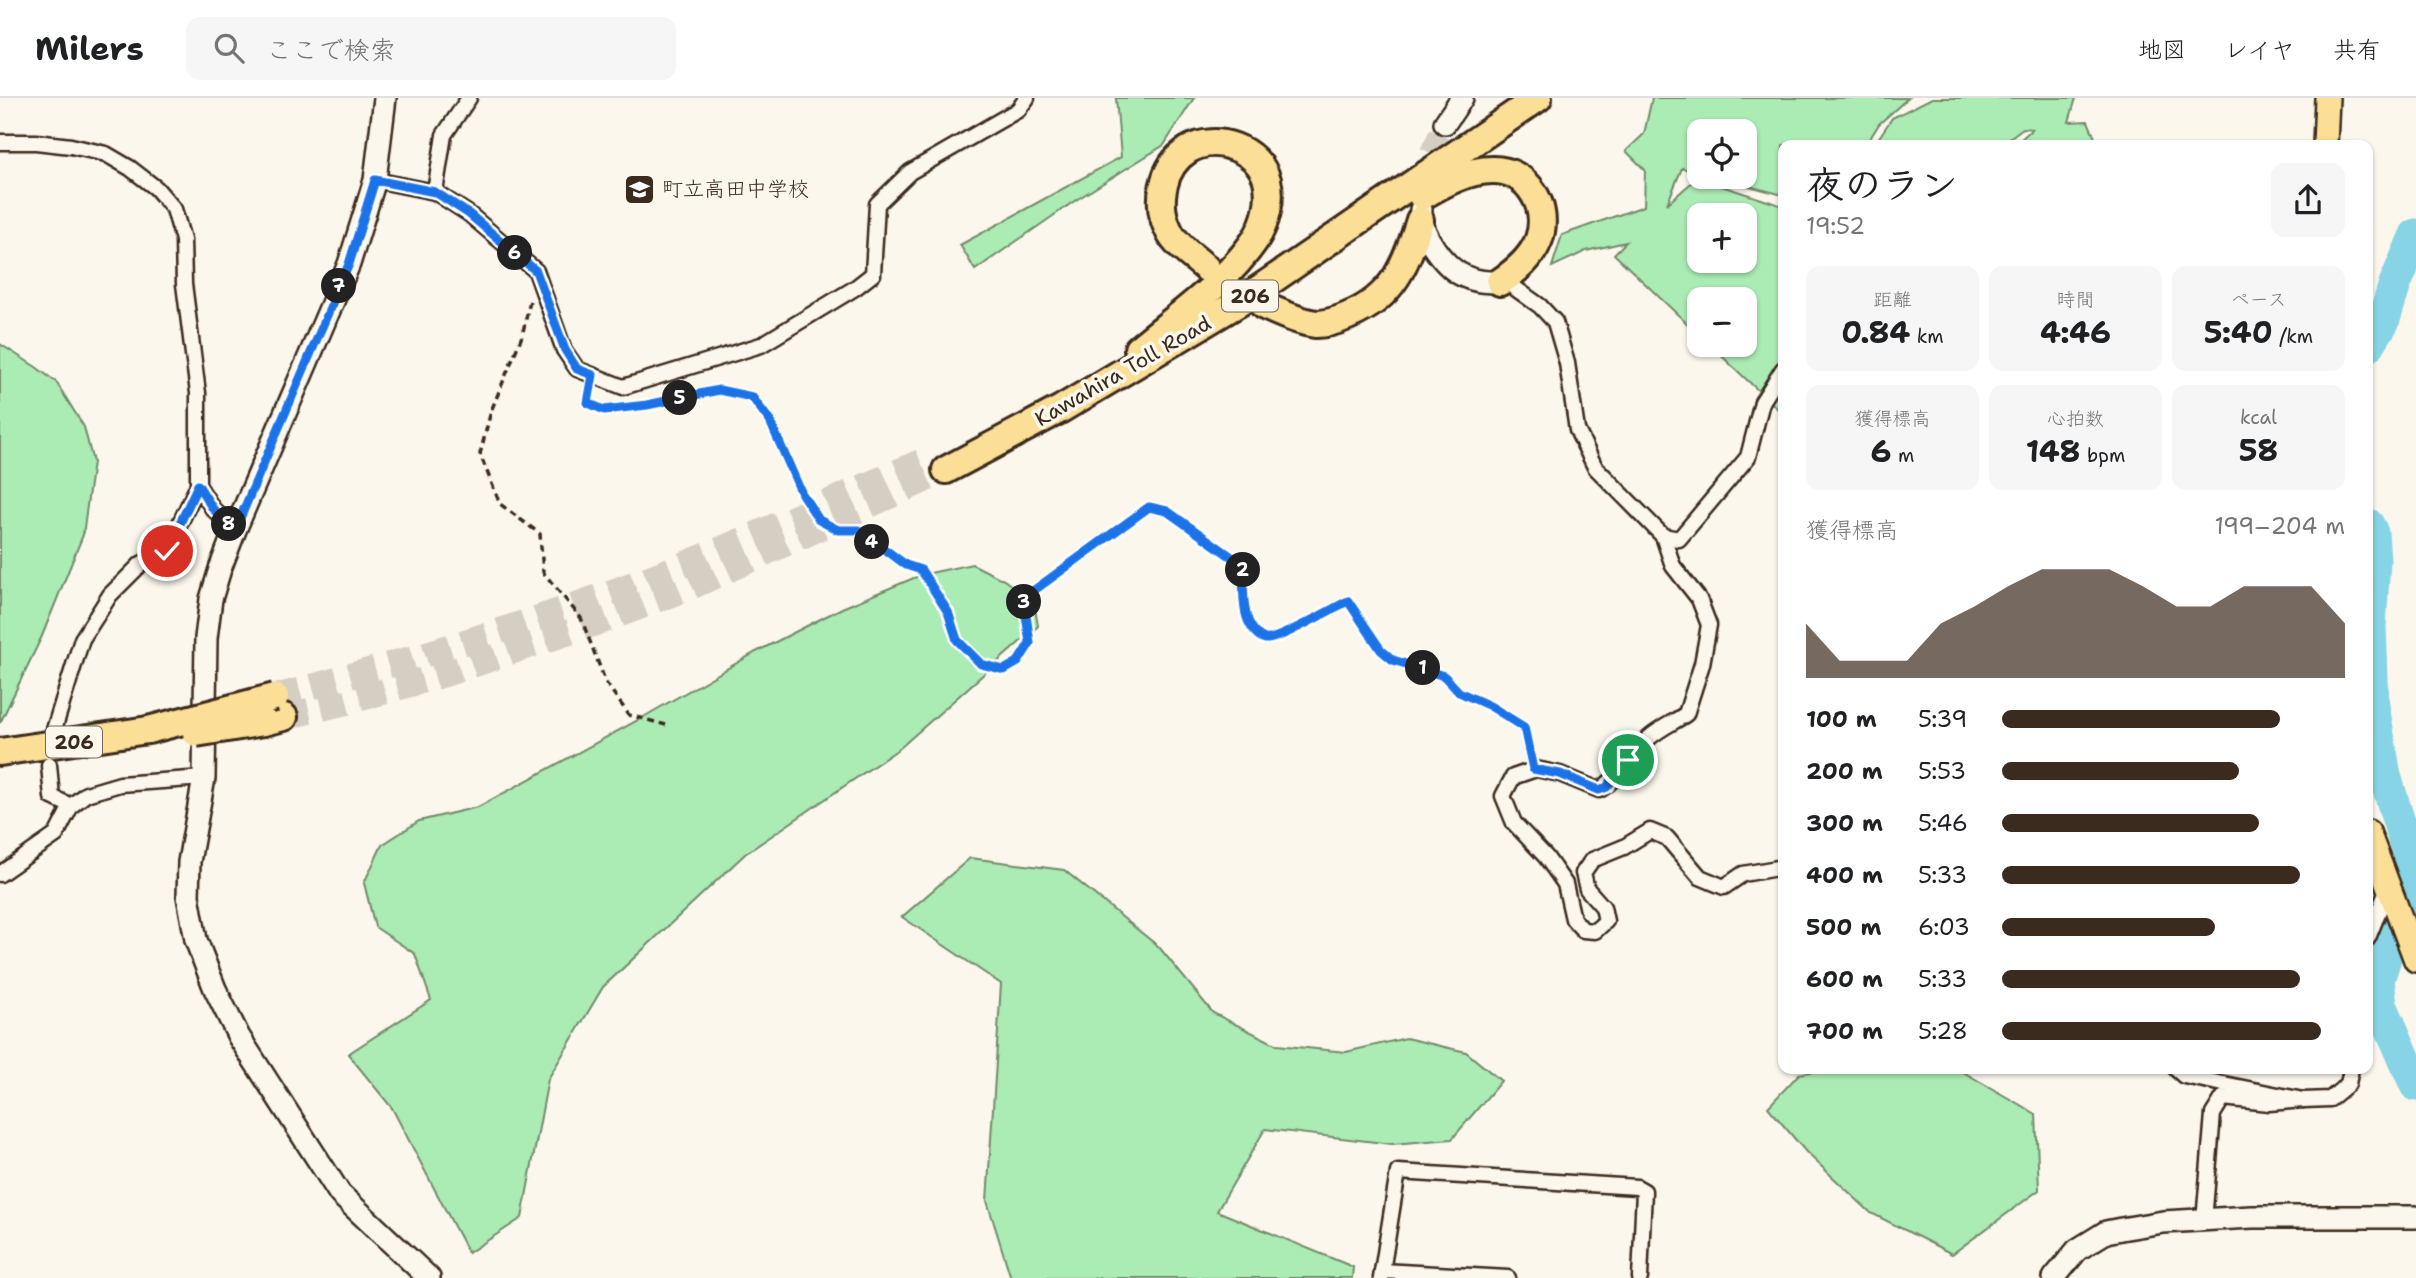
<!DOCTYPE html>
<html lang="ja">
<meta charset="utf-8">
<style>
:root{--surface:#fff;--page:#f6f6f6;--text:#202124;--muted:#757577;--line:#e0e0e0;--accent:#3b2a1e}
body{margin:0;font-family:"Shantell Sans","Klee One",sans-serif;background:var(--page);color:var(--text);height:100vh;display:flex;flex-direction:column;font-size:26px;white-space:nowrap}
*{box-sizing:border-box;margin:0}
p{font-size:23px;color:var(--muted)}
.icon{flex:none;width:38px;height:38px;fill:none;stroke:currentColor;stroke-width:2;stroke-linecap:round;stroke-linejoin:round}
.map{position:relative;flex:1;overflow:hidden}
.drawer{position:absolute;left:1778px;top:42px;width:595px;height:934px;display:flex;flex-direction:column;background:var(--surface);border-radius:14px;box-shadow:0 2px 5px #0004}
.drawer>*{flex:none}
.fabs{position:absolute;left:1687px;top:21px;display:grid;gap:14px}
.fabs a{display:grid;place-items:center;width:70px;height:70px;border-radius:14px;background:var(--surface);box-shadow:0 2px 5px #0004;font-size:35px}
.pin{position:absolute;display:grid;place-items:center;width:60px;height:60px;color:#fff;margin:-30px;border:4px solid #fff;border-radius:50%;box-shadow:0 2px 7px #0007}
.km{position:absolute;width:35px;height:35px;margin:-18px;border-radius:50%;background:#222;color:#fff;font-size:19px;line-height:35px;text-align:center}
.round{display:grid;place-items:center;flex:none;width:74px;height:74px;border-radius:14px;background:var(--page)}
.overview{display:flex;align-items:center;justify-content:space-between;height:119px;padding:0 28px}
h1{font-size:38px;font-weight:700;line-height:52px}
.stats{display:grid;grid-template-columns:repeat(3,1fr);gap:10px;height:119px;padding:7px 28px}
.stats div{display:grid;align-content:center;border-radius:14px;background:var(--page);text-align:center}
.stats b{font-size:30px;font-weight:700}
.stats small{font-size:19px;font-weight:400}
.stats p{font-size:19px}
.chart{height:196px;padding:14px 28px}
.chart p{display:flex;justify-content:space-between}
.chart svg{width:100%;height:126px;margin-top:7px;fill:var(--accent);opacity:.7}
ul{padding:0 28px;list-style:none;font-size:23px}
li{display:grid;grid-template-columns:112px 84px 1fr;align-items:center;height:52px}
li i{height:18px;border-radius:9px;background:var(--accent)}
header{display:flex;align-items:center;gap:42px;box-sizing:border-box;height:98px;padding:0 35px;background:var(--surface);border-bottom:2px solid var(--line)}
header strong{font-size:33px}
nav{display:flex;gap:38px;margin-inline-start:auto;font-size:24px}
.search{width:490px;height:63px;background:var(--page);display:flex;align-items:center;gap:18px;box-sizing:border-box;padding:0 24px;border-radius:14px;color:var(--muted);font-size:26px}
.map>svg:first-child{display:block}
.green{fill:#abebb4;stroke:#738a69;stroke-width:2;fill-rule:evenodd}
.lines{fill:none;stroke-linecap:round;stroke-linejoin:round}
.river{stroke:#86d4e5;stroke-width:33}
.secondary-tunnel{stroke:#d5cec3;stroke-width:21;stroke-dasharray:21 10;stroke-linecap:butt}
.highway-tunnel{stroke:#d5cec3;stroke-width:26;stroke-dasharray:26 13;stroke-linecap:butt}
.street-casing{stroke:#3b2a1e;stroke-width:19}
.secondary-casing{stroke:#3b2a1e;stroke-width:26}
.primary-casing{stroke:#3b2a1e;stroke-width:28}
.highway-casing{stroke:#3b2a1e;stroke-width:32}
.path{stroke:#3b2a1e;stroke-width:3.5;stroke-dasharray:7 5;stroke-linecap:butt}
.street{stroke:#fbf7ec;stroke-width:14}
.secondary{stroke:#fbf7ec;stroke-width:21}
.primary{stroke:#fbdf96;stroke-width:23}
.highway{stroke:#fbdf96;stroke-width:26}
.highway-bridge-casing{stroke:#3b2a1e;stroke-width:32;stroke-linecap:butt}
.highway-bridge{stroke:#fbdf96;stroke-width:26}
.route-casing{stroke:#fff;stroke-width:14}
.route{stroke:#1a73e8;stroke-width:9}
.labels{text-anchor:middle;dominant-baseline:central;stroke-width:7;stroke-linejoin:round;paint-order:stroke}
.shield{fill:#fbf7ec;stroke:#75685c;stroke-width:2}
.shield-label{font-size:19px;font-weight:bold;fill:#3b2a1e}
.poi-label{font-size:21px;fill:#3b2a1e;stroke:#fbf7ec;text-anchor:start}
.street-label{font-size:21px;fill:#3b2a1e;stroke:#fbf7ec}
</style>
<header>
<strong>Milers</strong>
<div class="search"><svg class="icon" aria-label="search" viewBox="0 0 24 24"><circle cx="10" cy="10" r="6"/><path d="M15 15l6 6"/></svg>ここで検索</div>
<nav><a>地図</a><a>レイヤ</a><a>共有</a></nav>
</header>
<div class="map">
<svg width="2416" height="1180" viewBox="0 0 2416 1180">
<rect width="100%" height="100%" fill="#fbf7ec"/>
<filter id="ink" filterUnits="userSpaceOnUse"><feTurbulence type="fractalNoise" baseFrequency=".0143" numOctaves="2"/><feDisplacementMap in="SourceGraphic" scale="14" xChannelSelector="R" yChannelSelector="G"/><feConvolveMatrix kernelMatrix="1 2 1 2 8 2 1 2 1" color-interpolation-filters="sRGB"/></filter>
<g filter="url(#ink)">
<g class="green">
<polygon points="1116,0 1194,0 1164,47 1076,102 975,172 960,147 1121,59"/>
<path d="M1652,0H1908L1879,26L1866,47H1783V97L1714,79H1745V33H1699V75L1682,70L1667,106L1697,80L1783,108V316L1710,247H1745V201H1699V237L1614,156L1626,144L1586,153L1552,169L1562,137L1644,108L1645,72L1626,53L1644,36ZM1699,117H1745V163H1699Z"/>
<polygon points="1932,0 2076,0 2069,24 2088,23 2098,47 2015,47 2032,31 2023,30 2000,47 1874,47 1892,20"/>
<polygon points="0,246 36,269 56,284 84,329 93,364 83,437 42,538 0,625"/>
<polygon points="972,466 1004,482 1034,504 1038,528 900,650 745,756 603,889 548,981 522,1120 468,1155 392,1010 348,956 431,902 415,856 375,829 364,785 382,747 419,723 478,709 640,621 756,554 842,510 921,477"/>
<polygon points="970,760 1064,772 1159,849 1213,915 1277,947 1346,954 1406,940 1466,954 1501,983 1452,1041 1392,1046 1265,1031 1217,1113 1353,1169 1352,1180 1011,1180 987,1103 1001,886 902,819"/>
<polygon points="1825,971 1958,971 2036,1016 2039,1092 1952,1156 1871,1115 1806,1054 1768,1009 1799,976"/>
</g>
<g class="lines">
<g class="river">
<polyline points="2368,248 2383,224 2395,186 2416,137"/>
<polyline points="2368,427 2372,435 2374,462 2370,528 2373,608 2385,678 2413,771 2378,882 2381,907 2416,987"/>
</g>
<polyline class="secondary-tunnel" points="1423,85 1430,55 1445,25"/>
<g class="highway-tunnel">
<path d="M275,599C413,562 550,520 683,467C763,435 841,398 921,364"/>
<polyline points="284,619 351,603 445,576 602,523 688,490 946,372"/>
</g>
<defs>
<g id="street">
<polyline points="0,44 36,44 71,48 106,56 130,70 156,90 174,111 183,142 184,186 198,295 198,387 213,411 235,432"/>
<polyline points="375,82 435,94 469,116 536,173 564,252 577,271 623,289 761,247 855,190 873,176 877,106 910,74 1018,12 1027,0"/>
<polyline points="435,94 444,37 469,0"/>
<polyline points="1500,184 1512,188 1540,208 1555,224 1567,265 1577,332 1595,369 1663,438 1679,441 1748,359 1762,304 1783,271"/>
<path d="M1663,438L1673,468L1699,501L1709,527L1702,566L1686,616C1674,624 1659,631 1649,640C1633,654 1615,685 1599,692L1560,676L1536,671L1513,679L1503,698L1514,725L1546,759L1565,786L1573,821L1583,832L1595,833L1606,823L1603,809L1587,791L1583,775L1592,762L1624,749L1650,733L1667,740L1700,779L1724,789L1743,776L1783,769"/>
<polyline points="52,638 82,541 110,497 141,466 167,453 198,387"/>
<polyline points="49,667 52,699 71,708"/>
<polyline points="0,776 56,737 71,708 86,696 120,686 204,680"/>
<polyline points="2368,840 2388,790"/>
<polyline points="2176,971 2184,978 2303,1002 2330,1001 2348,986 2351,971"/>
<polyline points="2204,1123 2213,1016 2223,1000 2269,1005 2303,1002"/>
<polyline points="1382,1173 1508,1180"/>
<polyline points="1381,1180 1398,1074 1637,1089 1644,1093 1640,1180"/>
</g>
<g id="secondary">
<polyline points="385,0 375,82 349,166 235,432 220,471 211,501 206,540 204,680 189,764 188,798 196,842 215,891 239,939 340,1096 429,1180"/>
<polyline points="1445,25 1462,0"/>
<path d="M1421,111C1419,135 1444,170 1466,179C1477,184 1488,184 1500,184"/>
<polyline points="2054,1180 2077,1152 2106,1134 2121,1131 2163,1124 2252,1119 2416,1119"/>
</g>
<g id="primary">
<polyline points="2325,47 2327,0"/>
<polyline points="2368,734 2416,862"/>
</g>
<g id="highway">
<path d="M1422,98C1444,85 1467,72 1493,72C1528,72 1550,109 1539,141C1532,160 1516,173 1500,184"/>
<path d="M1264,208C1281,215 1299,224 1316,226C1326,226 1339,222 1348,218C1394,199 1406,166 1420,122"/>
<path d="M1138,251C1177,218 1225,186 1255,142C1266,125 1272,102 1267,82C1258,51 1216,35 1188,52C1162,68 1155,106 1169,133C1176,148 1194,159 1206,170"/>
<polyline points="946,372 1061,311 1240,204 1538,0"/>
<polyline points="264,624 284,619"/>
<polyline points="0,654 148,632"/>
</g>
</defs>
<use href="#street" class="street-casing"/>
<use href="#secondary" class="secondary-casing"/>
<use href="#primary" class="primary-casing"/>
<use href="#highway" class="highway-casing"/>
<g class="path">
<polyline points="530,203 522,238 491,313 480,356 500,406 540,436 543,474 581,520 606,585 629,617 666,627"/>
<path d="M590,293L588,305L604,312L647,307L719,292L753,299L770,323L801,396L819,422L838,432H859L906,467L921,472L948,514L957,542L981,566L1004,572L1018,564L1030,545L1024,503L1033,493L1149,409L1167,413L1243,467C1245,497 1239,522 1265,541C1291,539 1323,514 1348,503L1381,552L1393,562L1444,578L1459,594L1490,608L1523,629L1530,656"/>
</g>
<use href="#street" class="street"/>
<use href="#secondary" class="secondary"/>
<use href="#primary" class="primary"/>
<use href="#highway" class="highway"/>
<defs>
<g id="highway-bridge">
<polyline points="148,632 275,599"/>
<polyline points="196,635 264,624"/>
</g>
</defs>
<use href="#highway-bridge" class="highway-bridge-casing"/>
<use href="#highway-bridge" class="highway-bridge"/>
</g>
</g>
<g class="lines" filter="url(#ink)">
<defs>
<path id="route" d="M167,453L198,387L213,411L235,432L349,166L375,82L435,94L469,116L536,173L565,252L577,271L593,277L588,305L604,312L647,307L719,292L752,299L770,323L802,396L819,422L838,432H859L906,467L921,472L948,514L957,542L981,566L1004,572L1018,564L1030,545L1024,503L1033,493L1149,409L1167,413L1243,467C1244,482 1242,501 1246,516C1248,525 1255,538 1265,541C1276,544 1333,510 1348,503L1381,552L1393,562L1444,578L1459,594L1490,608L1524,629L1533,671L1560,676L1599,692L1607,689L1628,662"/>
</defs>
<use href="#route" class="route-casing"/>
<use href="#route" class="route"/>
</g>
<defs>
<symbol id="school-square" viewBox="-11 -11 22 22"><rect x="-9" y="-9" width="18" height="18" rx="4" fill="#3b2a1e" stroke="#fbf7ec"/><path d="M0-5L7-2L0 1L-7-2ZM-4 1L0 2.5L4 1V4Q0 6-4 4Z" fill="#fff"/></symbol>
</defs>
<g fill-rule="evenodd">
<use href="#school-square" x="622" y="74" width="35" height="35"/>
</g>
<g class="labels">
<g class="shield">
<rect x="1222" y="182.5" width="56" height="31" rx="5"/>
<rect x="46" y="628.5" width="56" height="31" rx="5"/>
</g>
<g class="shield-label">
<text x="1250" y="198">206</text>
<text x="74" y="644">206</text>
</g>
<g class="poi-label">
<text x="662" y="91">町立高田中学校</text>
</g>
<g class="street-label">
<text transform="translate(1123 273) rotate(-30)">Kawahira Toll Road</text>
</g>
</g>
</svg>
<div class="fabs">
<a><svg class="icon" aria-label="locate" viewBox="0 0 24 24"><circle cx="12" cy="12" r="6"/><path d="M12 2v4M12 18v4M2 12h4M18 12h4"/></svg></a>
<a>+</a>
<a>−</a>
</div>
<div class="pin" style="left:1628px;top:662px;background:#1e9e55"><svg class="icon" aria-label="arrive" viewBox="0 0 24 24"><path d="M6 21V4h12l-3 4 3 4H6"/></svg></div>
<div class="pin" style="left:167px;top:453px;background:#d93025"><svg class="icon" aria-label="check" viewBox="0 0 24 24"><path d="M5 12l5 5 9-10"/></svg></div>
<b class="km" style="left:1423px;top:570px">1</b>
<b class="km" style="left:1243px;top:472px">2</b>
<b class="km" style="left:1024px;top:504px">3</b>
<b class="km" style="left:872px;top:444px">4</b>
<b class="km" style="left:680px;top:300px">5</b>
<b class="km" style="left:515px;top:155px">6</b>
<b class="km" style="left:339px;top:188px">7</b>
<b class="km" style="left:229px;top:426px">8</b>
<section class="drawer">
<div class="overview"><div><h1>夜のラン</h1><p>19:52</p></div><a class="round"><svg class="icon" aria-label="share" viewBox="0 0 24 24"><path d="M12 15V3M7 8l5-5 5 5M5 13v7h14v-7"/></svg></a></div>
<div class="stats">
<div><p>距離</p><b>0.84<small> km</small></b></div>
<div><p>時間</p><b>4:46</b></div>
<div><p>ペース</p><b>5:40<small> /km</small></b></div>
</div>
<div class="stats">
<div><p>獲得標高</p><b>6<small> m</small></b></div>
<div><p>心拍数</p><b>148<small> bpm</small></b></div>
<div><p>kcal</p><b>58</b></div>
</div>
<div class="chart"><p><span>獲得標高</span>199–204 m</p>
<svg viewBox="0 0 160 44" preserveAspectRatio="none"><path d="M0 44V25L10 38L20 38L30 38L40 25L50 19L60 12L70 6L80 6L90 6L100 12L110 19L120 19L130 12L140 12L150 12L160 25V44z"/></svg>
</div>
<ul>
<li><b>100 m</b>5:39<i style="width:81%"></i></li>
<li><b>200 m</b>5:53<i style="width:69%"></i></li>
<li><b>300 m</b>5:46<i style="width:75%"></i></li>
<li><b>400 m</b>5:33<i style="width:87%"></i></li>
<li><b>500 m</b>6:03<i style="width:62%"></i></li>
<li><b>600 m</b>5:33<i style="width:87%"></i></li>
<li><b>700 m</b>5:28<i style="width:93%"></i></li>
</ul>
</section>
</div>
